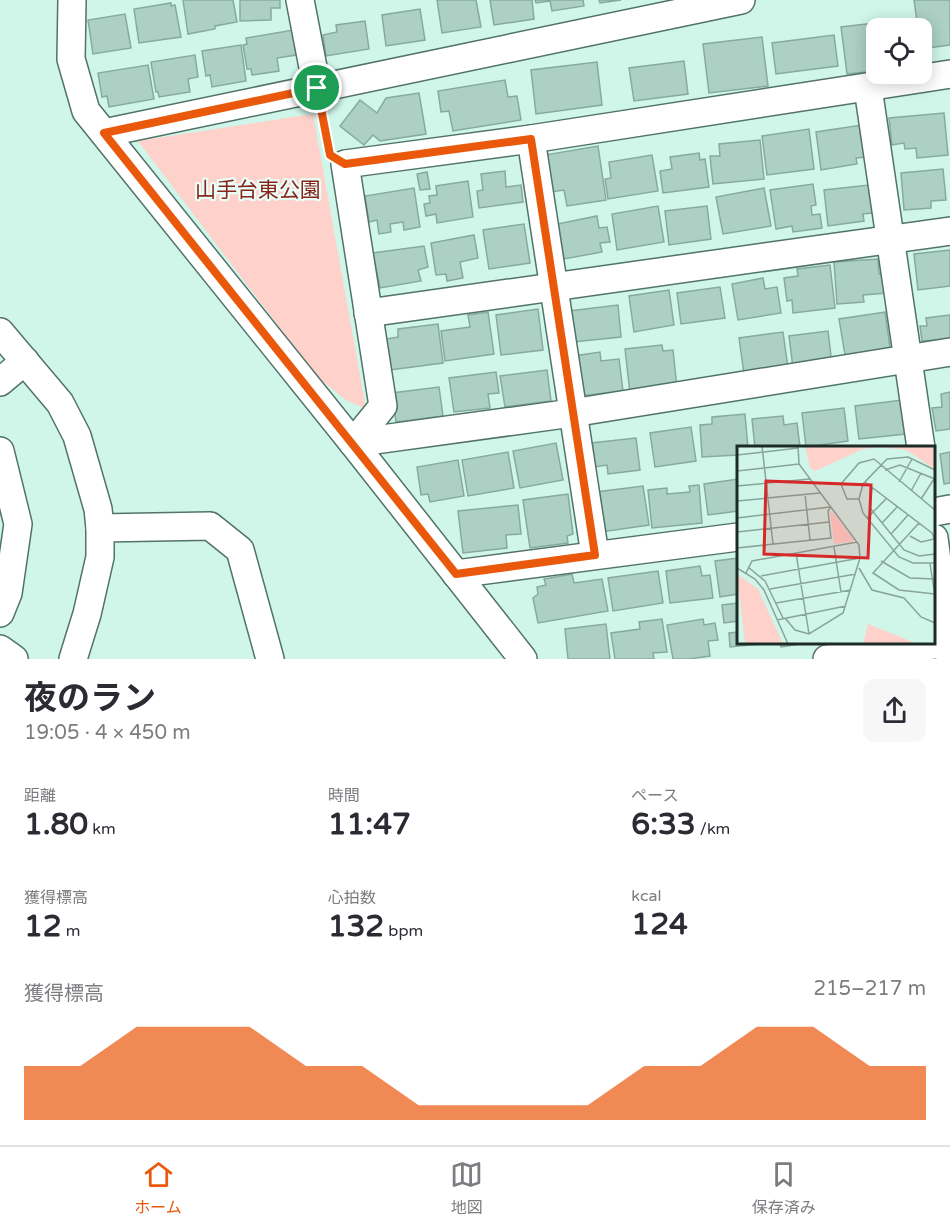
<!DOCTYPE html>
<html lang="ja">
<meta charset="utf-8">
<style>
:root{--surface:#fff;--page:#f7f7f7;--text:#2b2b33;--muted:#7c7c81;--line:#e1e1e2;--accent:#ea580c}
body{margin:0;font-family:"Varela Round","Noto Sans JP",sans-serif;background:var(--page);color:var(--text);height:100vh;display:flex;flex-direction:column;font-size:22px;white-space:nowrap}
*{box-sizing:border-box;margin:0}
p{font-size:20px;color:var(--muted)}
.icon{flex:none;width:33px;height:33px;fill:none;stroke:currentColor;stroke-width:2;stroke-linecap:round;stroke-linejoin:round}
.map{position:relative;height:659px;overflow:hidden}
.details{display:flex;flex-direction:column;background:var(--surface);flex:1}
.details>*{flex:none}
.controls{position:absolute;left:866px;top:18px;display:grid;gap:12px}
.controls a{display:grid;place-items:center;width:66px;height:66px;border-radius:12px;background:var(--surface);box-shadow:0 3px 15px #0003;font-size:30px}
.pin{position:absolute;display:grid;place-items:center;width:51px;height:51px;color:#fff;margin:-26px;border:3px solid #fff;border-radius:50%;box-shadow:0 2px 6px #0007}
.round{display:grid;place-items:center;flex:none;width:63px;height:63px;border-radius:12px;background:var(--page)}
.summary{display:flex;align-items:center;justify-content:space-between;height:102px;padding:0 24px}
h1{font-size:33px;font-weight:700;line-height:45px}
.metrics{display:grid;grid-template-columns:repeat(3,1fr);gap:9px;height:102px;padding:6px 24px}
.metrics div{display:grid;align-content:center}
.metrics b{font-size:30px;font-weight:700}
.metrics small{font-size:16px;font-weight:400}
.metrics p{font-size:16px}
.chart{height:168px;padding:12px 24px}
.chart p{display:flex;justify-content:space-between}
.chart svg{width:100%;height:108px;margin-top:6px;fill:var(--accent);opacity:.7}
.dock{display:flex;justify-content:space-around;align-items:center;height:84px;border-top:2px solid var(--line);background:var(--surface);font-size:16px;color:var(--muted)}
.dock a{display:grid;justify-items:center;gap:3px}
.dock .selected{color:var(--accent)}
.map>svg:first-child{display:block}
.green{fill:#fed2cb}
.building{fill:#acd0c4;stroke:#87aa9e;stroke-width:1.5}
.lines{fill:none;stroke-linecap:round;stroke-linejoin:round}
.street-casing{stroke:#517368;stroke-width:30}
.path{stroke:#839e96;stroke-width:4;stroke-dasharray:3 4.5;stroke-linecap:butt}
.street{stroke:#fff;stroke-width:27}
.route-casing{stroke:#fff;stroke-width:12}
.route{stroke:#ea580c;stroke-width:8}
.labels{text-anchor:middle;dominant-baseline:central;stroke-width:4.5;stroke-linejoin:round;paint-order:stroke}
.park-label{font-size:21px;fill:#88241d;stroke:#e9fff7}
.inset-road{fill:none;stroke:#88a49b;stroke-width:1.5}
.view{fill:#d62828;fill-opacity:0.15;stroke:#d62828;stroke-width:3}
.inset-edge{fill:none;stroke:#1d2b27;stroke-width:3}
</style>
<div class="map">
<svg width="950" height="659" viewBox="0 0 950 659">
<rect width="100%" height="100%" fill="#d0f5e9"/>
<polygon class="green" points="313,114 366,409 346,400 317,377 138,141"/>
<g class="building">
<polygon points="183,0 233,0 237,22 215,26 215,29 188,34"/>
<polygon points="240,0 280,0 280,8 271,8 271,20 240,21"/>
<polygon points="437,0 476,0 481,27 442,33"/>
<polygon points="490,0 532,0 534,19 494,25"/>
<polygon points="535,0 583,0 584,6 552,11 550,1 536,3"/>
<polygon points="599,0 621,0 600,3"/>
<polygon points="914,0 950,0 950,45 921,49 921,28 918,28"/>
<polygon points="171,3 171,6 175,5 181,37 139,43 134,9"/>
<polygon points="420,9 425,40 386,46 382,15"/>
<polygon points="125,14 131,48 93,54 88,20"/>
<polygon points="909,19 910,28 876,28 876,71 847,74 841,27"/>
<polygon points="365,21 369,49 326,56 323,35 337,32 336,25"/>
<polygon points="293,30 296,55 277,58 279,71 252,75 251,69 247,69 243,45 247,44 246,38"/>
<polygon points="834,35 838,66 776,74 772,43"/>
<polygon points="762,37 768,86 709,93 703,44"/>
<polygon points="241,45 246,81 212,87 210,75 206,76 202,51"/>
<polygon points="195,55 198,77 188,79 190,92 159,97 158,92 156,92 151,62"/>
<polygon points="684,61 688,94 634,101 629,68"/>
<polygon points="597,62 602,105 536,114 531,70"/>
<polygon points="148,65 154,99 109,107 107,96 102,97 98,73"/>
<polygon points="505,80 508,97 517,96 521,120 453,131 449,111 441,112 438,91"/>
<polygon points="419,93 426,134 380,141 373,135 364,145 340,126 360,100 377,113 386,98"/>
<polygon points="944,113 948,155 917,158 916,148 905,149 904,143 892,145 889,118"/>
<polygon points="862,125 867,157 856,158 857,164 821,170 816,132"/>
<polygon points="809,129 814,169 767,175 762,136"/>
<polygon points="760,140 764,179 713,184 710,156 720,156 719,144"/>
<polygon points="598,146 606,200 567,206 564,190 551,192 545,155"/>
<polygon points="699,153 700,160 705,159 709,187 663,193 660,171 672,169 670,157"/>
<polygon points="652,155 658,191 608,199 605,179 611,178 609,162"/>
<polygon points="943,169 946,200 931,201 931,208 904,210 901,173"/>
<polygon points="505,171 506,187 521,185 523,202 479,208 477,191 483,190 481,174"/>
<polygon points="427,172 430,189 420,190 417,174"/>
<polygon points="468,181 473,217 437,223 436,214 426,216 424,204 430,203 429,196 437,195 436,186"/>
<polygon points="813,184 816,205 811,206 812,215 820,214 822,228 793,232 792,226 776,229 770,190"/>
<polygon points="869,185 872,213 863,214 864,221 828,226 824,190"/>
<polygon points="414,188 420,227 404,230 403,222 390,224 391,232 379,234 377,220 369,222 365,196"/>
<polygon points="764,188 771,226 723,234 716,197"/>
<polygon points="658,206 664,242 617,250 612,214"/>
<polygon points="707,206 711,239 669,245 665,211"/>
<polygon points="597,216 599,228 607,227 610,242 600,243 602,252 564,259 557,224"/>
<polygon points="524,224 530,263 489,269 483,230"/>
<polygon points="474,235 478,258 460,262 463,278 447,281 446,274 436,275 431,243"/>
<polygon points="424,246 428,267 418,270 421,281 380,288 373,253"/>
<polygon points="950,250 950,286 918,290 914,254"/>
<polygon points="878,259 879,274 886,274 887,293 863,295 864,302 837,304 834,262"/>
<polygon points="830,265 835,308 793,313 792,300 787,301 784,278 798,276 797,269"/>
<polygon points="763,278 765,289 777,287 781,313 738,320 732,284"/>
<polygon points="720,287 725,318 681,324 677,293"/>
<polygon points="669,290 674,325 634,332 629,296"/>
<polygon points="618,305 621,337 573,342 569,311"/>
<polygon points="538,309 543,350 501,355 496,315"/>
<polygon points="488,312 494,354 445,361 441,331 470,327 468,315"/>
<polygon points="885,312 891,354 846,361 839,319"/>
<polygon points="950,315 950,347 948,339 922,341 920,326 927,326 926,318"/>
<polygon points="438,324 443,363 390,370 386,339 398,337 398,329"/>
<polygon points="828,331 832,364 793,368 789,336"/>
<polygon points="783,332 788,368 744,374 739,338"/>
<polygon points="662,345 663,351 673,350 677,388 630,393 625,349"/>
<polygon points="600,352 601,361 619,359 623,391 580,396 574,356"/>
<polygon points="547,370 551,401 505,407 500,376"/>
<polygon points="496,372 499,393 488,394 490,408 454,412 449,378"/>
<polygon points="439,387 443,416 396,422 392,393"/>
<polygon points="950,392 950,429 936,431 932,408 942,407 941,394"/>
<polygon points="902,400 906,434 859,439 855,406"/>
<polygon points="844,408 848,441 806,447 802,413"/>
<polygon points="745,414 748,448 738,448 738,455 702,457 700,425 712,424 712,417"/>
<polygon points="783,416 784,425 797,423 800,447 755,448 752,419"/>
<polygon points="691,427 696,461 655,467 650,433"/>
<polygon points="636,438 640,470 608,474 607,465 594,467 591,443"/>
<polygon points="556,443 563,480 520,488 513,451"/>
<polygon points="508,452 514,488 468,496 462,460"/>
<polygon points="950,452 950,483 944,484 940,454"/>
<polygon points="458,460 464,496 430,502 428,494 421,495 417,467"/>
<polygon points="738,479 738,511 708,515 704,484"/>
<polygon points="699,485 702,523 652,528 648,490 667,488 667,494 690,492 689,486"/>
<polygon points="643,486 649,525 601,532 596,492"/>
<polygon points="568,494 573,534 567,536 568,543 530,548 523,500"/>
<polygon points="518,505 521,534 506,535 507,548 463,553 458,511"/>
<polygon points="738,558 738,594 720,597 715,561"/>
<polygon points="700,566 702,576 710,575 713,598 670,603 666,571"/>
<polygon points="658,571 663,603 613,611 608,578"/>
<polygon points="572,574 574,583 602,579 608,611 538,623 533,598 538,594 537,587 546,585 544,579"/>
<polygon points="738,603 738,621 724,623 722,605"/>
<polygon points="662,619 667,652 653,653 654,659 615,659 611,633 640,629 639,622"/>
<polygon points="703,619 704,625 715,623 718,640 708,641 710,656 689,659 673,659 667,625"/>
<polygon points="606,624 610,659 568,659 565,629"/>
<polygon points="738,632 738,642 768,643 730,647 729,633"/>
<polygon points="780,642 814,642 781,647"/>
</g>
<g class="lines">
<defs>
<g id="street">
<polyline points="72,0 71,59 86,111 353,443 523,659"/>
<polyline points="300,0 317,88"/>
<polyline points="868,88 921,448"/>
<polyline points="104,133 741,0"/>
<polyline points="531,139 595,555"/>
<polyline points="368,313 950,231"/>
<polyline points="0,332 60,403 77,436 98,509 100,528 100,557 87,614 73,659"/>
<polyline points="0,382 25,361"/>
<polyline points="353,443 383,406 345,164 531,139 950,74"/>
<polyline points="353,443 572,413 950,352"/>
<polyline points="0,451 18,524 8,593 0,613"/>
<polyline points="934,512 950,509"/>
<polyline points="100,528 210,526 240,550 270,659"/>
<polyline points="934,538 950,659"/>
<polyline points="456,574 738,537"/>
<polyline points="0,649 14,659"/>
<polyline points="827,659 950,643"/>
</g>
</defs>
<use href="#street" class="street-casing"/>
<polyline class="path" points="322,114 329,147"/>
<use href="#street" class="street"/>
</g>
<g class="lines">
<defs>
<polygon id="route" points="317,88 330,155 345,164 531,139 595,555 456,574 104,133"/>
</defs>
<use href="#route" class="route-casing"/>
<use href="#route" class="route"/>
</g>
<g class="labels">
<g class="park-label">
<text x="258" y="190">山手台東公園</text>
</g>
</g>
<g transform="translate(737 446)">
<rect width="198" height="198" fill="#d0f5e9"/>
<path d="M68,0H198V23L169,4L142,1L126,3L78,25L73,22ZM93,65L98,69L117,95L97,98ZM0,128L21,143L46,198H8ZM131,178L181,198H126Z" fill="#fed2cb"/>
<path class="inset-road" d="M25,0L36,98M0,9L61,2M148,24L163,19L198,33M198,24L171,11L150,13L126,38L122,53L126,67L162,111L176,117H198M0,25L62,18M128,36L195,87L198,94M162,36L175,13M0,40L73,33M135,41L133,62L167,104L182,110L198,108M174,45L184,27M68,48L73,94M122,53H110L104,38L122,17L137,13L198,64M184,53L197,33M0,55L83,47M0,72L93,61M130,72L150,52M145,77L161,60M182,77L136,127L162,144L198,148M0,86L92,76M154,88L171,69M173,90L184,96L197,93M97,101L104,146M0,102L94,92L91,65L94,61M59,107L72,188M144,115L173,132L198,133M193,118L198,149M11,121L28,135L46,172M0,122L18,133L27,144L51,198M122,122L135,144L167,152L184,171L198,177M9,127L15,115L120,96M24,130L123,112M33,143L119,128M39,157L114,144M48,172L58,184L72,188L106,167L123,112L122,99L62,18L61,0M40,174L109,160"/>
<path class="view" d="M29,35L134,39L131,112L27,108Z"/>
<rect width="198" height="198" class="inset-edge"/>
</g>
</svg>
<div class="controls">
<a><svg class="icon" aria-label="locate" viewBox="0 0 24 24"><circle cx="12" cy="12" r="6"/><path d="M12 2v4M12 18v4M2 12h4M18 12h4"/></svg></a>
</div>
<div class="pin" style="left:317px;top:88px;background:#1e9e55"><svg class="icon" aria-label="arrive" viewBox="0 0 24 24"><path d="M6 21V4h12l-3 4 3 4H6"/></svg></div>
</div>
<section class="details">
<div class="summary"><div><h1>夜のラン</h1><p>19:05 · 4 × 450 m</p></div><a class="round"><svg class="icon" aria-label="share" viewBox="0 0 24 24"><path d="M12 15V3M7 8l5-5 5 5M5 13v7h14v-7"/></svg></a></div>
<div class="metrics">
<div><p>距離</p><b>1.80<small> km</small></b></div>
<div><p>時間</p><b>11:47</b></div>
<div><p>ペース</p><b>6:33<small> /km</small></b></div>
</div>
<div class="metrics">
<div><p>獲得標高</p><b>12<small> m</small></b></div>
<div><p>心拍数</p><b>132<small> bpm</small></b></div>
<div><p>kcal</p><b>124</b></div>
</div>
<div class="chart"><p><span>獲得標高</span>215–217 m</p>
<svg viewBox="0 0 160 44" preserveAspectRatio="none"><path d="M0 44V22L10 22L20 6L30 6L40 6L50 22L60 22L70 38L80 38L90 38L100 38L110 22L120 22L130 6L140 6L150 22L160 22V44z"/></svg>
</div>
</section>
<nav class="dock">
<a class="selected"><svg class="icon" aria-label="home" viewBox="0 0 24 24"><path d="M3 11l9-7 9 7M6 9v11h12V9"/></svg>ホーム</a>
<a><svg class="icon" aria-label="map" viewBox="0 0 24 24"><path d="M3 6l6-2 6 2 6-2v14l-6 2-6-2-6 2zM9 4v14M15 6v14"/></svg>地図</a>
<a><svg class="icon" aria-label="saved" viewBox="0 0 24 24"><path d="M7 4h10v16l-5-4-5 4z"/></svg>保存済み</a>
</nav>
